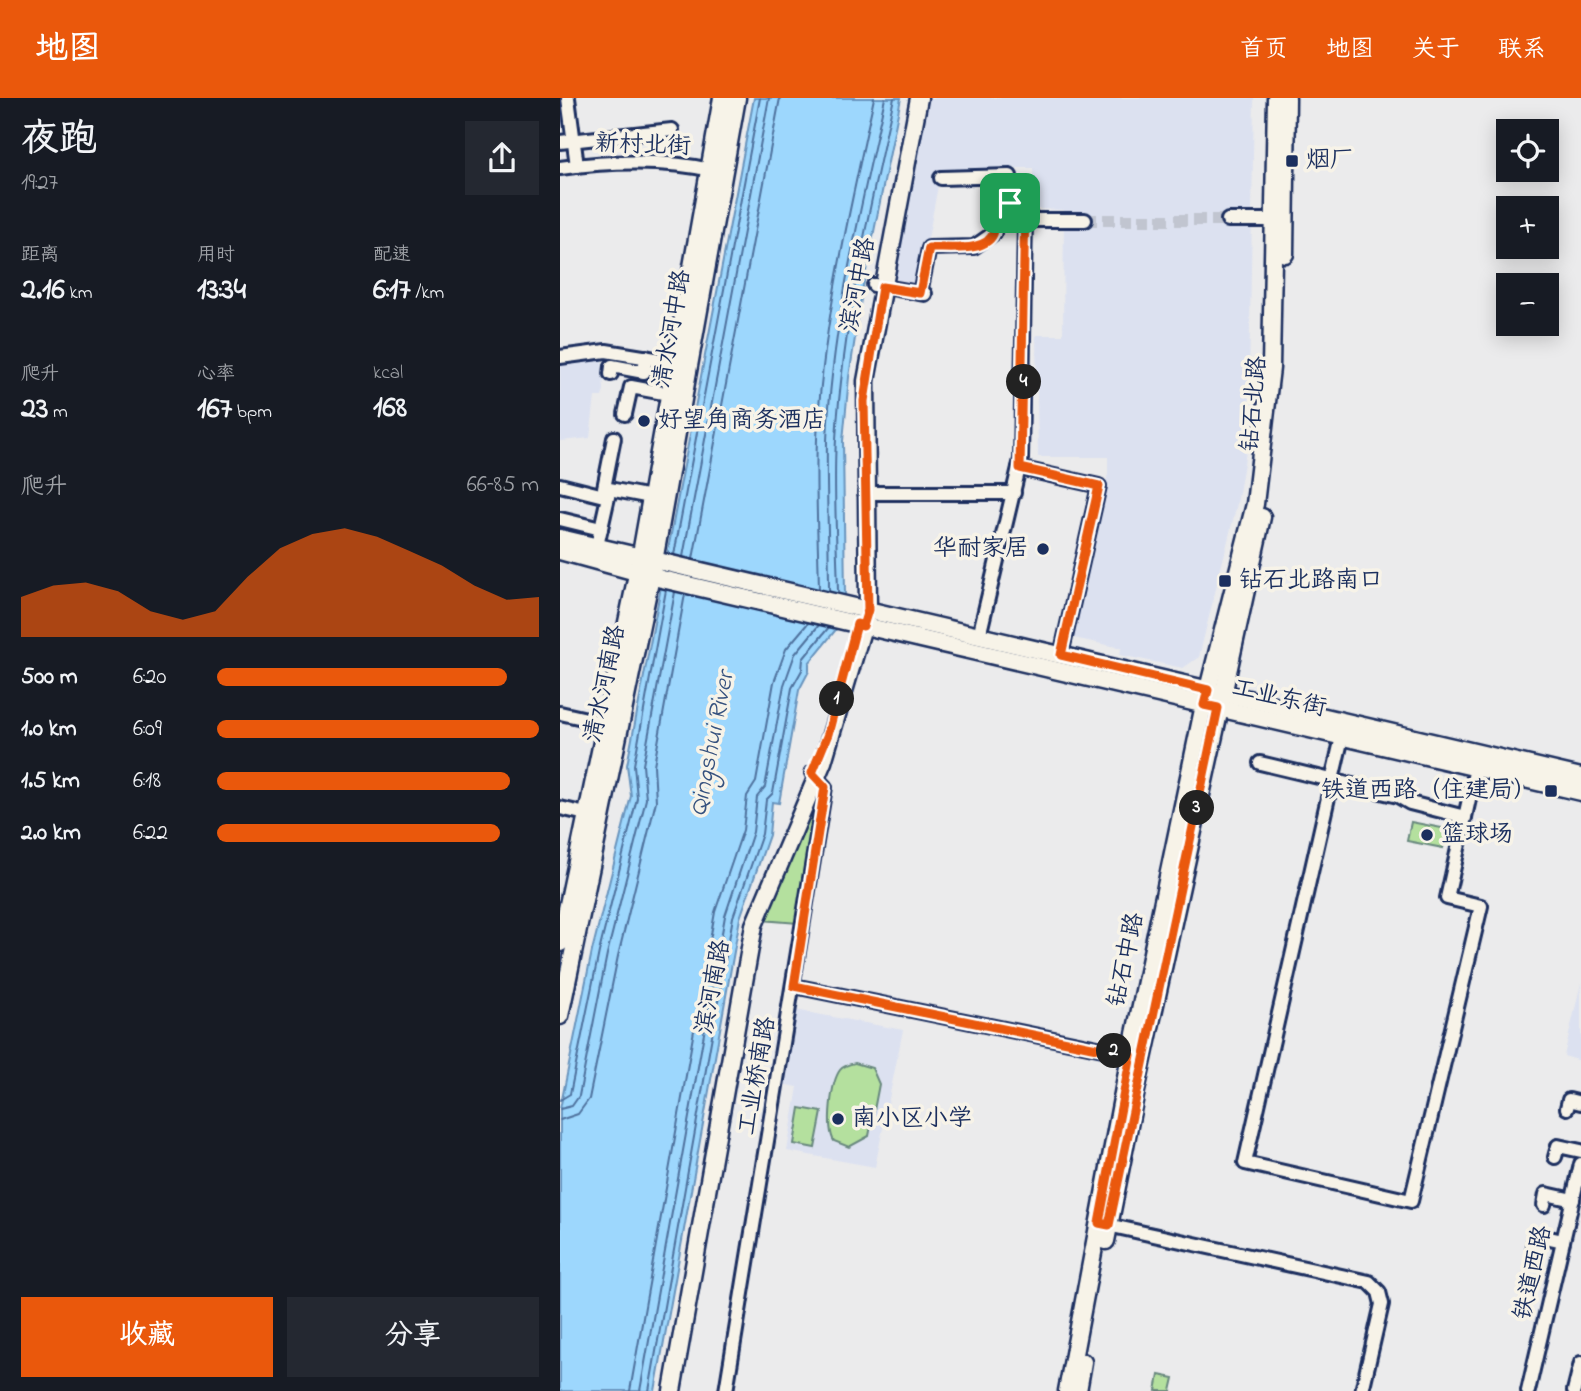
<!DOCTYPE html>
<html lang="zh">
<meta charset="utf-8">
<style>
:root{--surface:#171b24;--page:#242831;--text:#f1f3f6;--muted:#9ea1a6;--accent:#ea580c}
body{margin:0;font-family:"Indie Flower","LXGW WenKai TC",sans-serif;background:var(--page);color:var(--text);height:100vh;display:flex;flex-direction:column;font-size:26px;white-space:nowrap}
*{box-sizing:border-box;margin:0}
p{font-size:23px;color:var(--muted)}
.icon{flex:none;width:38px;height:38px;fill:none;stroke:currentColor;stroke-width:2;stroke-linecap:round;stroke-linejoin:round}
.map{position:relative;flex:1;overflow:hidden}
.sheet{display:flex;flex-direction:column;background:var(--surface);width:560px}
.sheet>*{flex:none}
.tools{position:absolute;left:936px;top:21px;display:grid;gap:14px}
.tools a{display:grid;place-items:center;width:63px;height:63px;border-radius:0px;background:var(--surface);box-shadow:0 4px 18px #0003;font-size:35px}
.pin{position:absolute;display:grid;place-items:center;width:60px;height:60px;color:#fff;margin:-30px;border-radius:14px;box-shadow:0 4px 10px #0006}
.km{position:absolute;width:35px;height:35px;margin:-18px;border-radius:50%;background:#222;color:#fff;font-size:19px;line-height:35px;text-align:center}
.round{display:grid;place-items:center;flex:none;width:74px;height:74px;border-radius:0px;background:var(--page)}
.summary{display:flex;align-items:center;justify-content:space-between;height:119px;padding:0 21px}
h1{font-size:38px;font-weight:800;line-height:52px}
.stats{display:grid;grid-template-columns:repeat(3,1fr);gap:10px;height:119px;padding:7px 21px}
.stats div{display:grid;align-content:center}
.stats b{font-size:30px;font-weight:800}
.stats small{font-size:19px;font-weight:400}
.stats p{font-size:19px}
.chart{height:196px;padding:14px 21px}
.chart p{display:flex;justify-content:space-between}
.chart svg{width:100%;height:126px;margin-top:7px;fill:var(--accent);opacity:.7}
.cta{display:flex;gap:14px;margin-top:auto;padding:14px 21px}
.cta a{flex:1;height:80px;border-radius:0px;background:var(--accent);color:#fff;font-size:28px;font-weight:800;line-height:80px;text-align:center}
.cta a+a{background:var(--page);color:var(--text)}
ul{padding:0 21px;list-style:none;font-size:23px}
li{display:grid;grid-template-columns:112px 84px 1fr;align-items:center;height:52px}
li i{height:18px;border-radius:9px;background:var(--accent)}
header{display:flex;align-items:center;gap:42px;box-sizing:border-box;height:98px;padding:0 35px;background:var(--accent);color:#fff}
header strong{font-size:33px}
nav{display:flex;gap:38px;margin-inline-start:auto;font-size:24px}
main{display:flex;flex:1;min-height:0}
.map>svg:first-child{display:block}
.built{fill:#dce1f0}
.green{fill:#b4e09e;stroke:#68887e;stroke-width:2}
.water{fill:#9dd7fd;stroke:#6994bd;stroke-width:2}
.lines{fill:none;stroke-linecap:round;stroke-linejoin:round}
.shore{stroke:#4f729e;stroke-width:2}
.minor-tunnel{stroke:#c1c5d0;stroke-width:12;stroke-dasharray:12 6;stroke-linecap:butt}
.minor-casing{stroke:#1b2f5e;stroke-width:18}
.major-casing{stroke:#1b2f5e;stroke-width:21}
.minor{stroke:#f7f3e8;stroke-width:12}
.major{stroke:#f7f3e8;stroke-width:16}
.route-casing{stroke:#fff;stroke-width:14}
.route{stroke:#ea580c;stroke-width:9}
.poi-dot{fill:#1b2f5e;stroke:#f7f3e8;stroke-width:2.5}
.labels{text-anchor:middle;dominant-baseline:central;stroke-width:7;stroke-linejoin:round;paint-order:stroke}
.street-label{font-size:24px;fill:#1b2f5e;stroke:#f7f3e8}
.poi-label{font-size:24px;fill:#1b2f5e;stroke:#f7f3e8;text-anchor:start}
.water-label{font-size:26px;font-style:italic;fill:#35517e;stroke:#f7f3e8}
</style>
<header>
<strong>地图</strong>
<nav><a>首页</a><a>地图</a><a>关于</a><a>联系</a></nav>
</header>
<main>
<section class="sheet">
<div class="summary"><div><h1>夜跑</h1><p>19:27</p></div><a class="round"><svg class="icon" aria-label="share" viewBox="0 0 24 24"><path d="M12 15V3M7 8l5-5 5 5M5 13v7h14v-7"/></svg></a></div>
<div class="stats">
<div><p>距离</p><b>2.16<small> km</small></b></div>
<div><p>用时</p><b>13:34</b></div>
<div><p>配速</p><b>6:17<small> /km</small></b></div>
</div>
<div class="stats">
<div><p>爬升</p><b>23<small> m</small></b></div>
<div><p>心率</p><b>167<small> bpm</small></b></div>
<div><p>kcal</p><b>168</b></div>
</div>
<div class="chart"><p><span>爬升</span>66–85 m</p>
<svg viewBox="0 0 160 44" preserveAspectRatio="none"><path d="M0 44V30L10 26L20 25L30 28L40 35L50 38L60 35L70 23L80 13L90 8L100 6L110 9L120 14L130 19L140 26L150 31L160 30V44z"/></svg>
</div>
<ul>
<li><b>500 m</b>6:20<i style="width:90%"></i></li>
<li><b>1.0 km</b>6:09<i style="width:100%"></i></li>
<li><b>1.5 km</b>6:18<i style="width:91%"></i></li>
<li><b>2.0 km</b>6:22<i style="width:88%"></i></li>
</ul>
<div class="cta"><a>收藏</a><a>分享</a></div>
</section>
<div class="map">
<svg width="1021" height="1293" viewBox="0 0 1021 1293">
<rect width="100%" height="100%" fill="#ebebec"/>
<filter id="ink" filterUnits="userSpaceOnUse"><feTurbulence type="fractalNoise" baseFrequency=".0143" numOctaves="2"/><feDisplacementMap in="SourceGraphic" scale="14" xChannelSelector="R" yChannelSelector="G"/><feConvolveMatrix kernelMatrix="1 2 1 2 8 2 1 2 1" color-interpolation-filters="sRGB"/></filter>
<g filter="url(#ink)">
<g class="built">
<polygon points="368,0 694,0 688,342 677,406 639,559 623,570 560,557 561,550 509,539 548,376 548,359 478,359 476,237 503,237 504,112 478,111 473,106 473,70 453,70 452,74 380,77 359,189 331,185"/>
<polygon points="42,260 44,292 42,299 35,299 30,340 0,343 0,265"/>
<polygon points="1021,885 1021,963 1004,958"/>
<polygon points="235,912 343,932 315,1069 227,1053 238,989 221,986"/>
</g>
<g class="green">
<polygon points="249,704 257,707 238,825 202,822"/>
<polygon points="851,724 887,731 883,750 847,743"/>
<path d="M295,965L312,970L319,986L309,1038L289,1049L274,1043C266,1030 271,984 280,972C284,967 290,966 295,965Z"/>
<polygon points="240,1010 262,1014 255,1050 234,1046"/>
<polygon points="599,1277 614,1280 611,1293 596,1293"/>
</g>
<polygon class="water" points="194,0 341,0 303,188 289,279 283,343 285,499 278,529 249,565 249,573 239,592 219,705 212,704 209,737 180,820 95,1293 0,1293 0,1011 32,853 71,698 67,667"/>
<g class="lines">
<g class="shore">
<polyline points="114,457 200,0"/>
<polyline points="123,459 209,0"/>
<polyline points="133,461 220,0"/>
<path d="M259,491C258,441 255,391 257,341C262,227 290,112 314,0"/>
<path d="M269,493C269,443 266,393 267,343C271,230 301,110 325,0"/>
<path d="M278,495C277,444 273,392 276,341C283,226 309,112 334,0"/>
<polyline points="0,1002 10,996 39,854 77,700 74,667 106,492"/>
<polyline points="0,1011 12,1008 19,998 47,856 86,701 83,667 115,494"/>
<polyline points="0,1022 18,1016 29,1001 58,858 96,703 94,667 125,496"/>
<polyline points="70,1293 155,814 183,732 187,698 196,684 214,584 226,551 248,525"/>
<polyline points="80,1293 165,818 193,734 197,699 205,689 224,587 235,556 259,527"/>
<polyline points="89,1293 173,819 202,736 206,702 213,695 232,590 242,572 243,561 269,529"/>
</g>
<polyline class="minor-tunnel" points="525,122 668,122"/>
<defs>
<g id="minor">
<polyline points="8,0 17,68"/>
<polyline points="0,44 112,32"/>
<path d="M0,70C52,63 104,61 156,73"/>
<polyline points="450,105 465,105 465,122"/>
<polyline points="668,122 714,122"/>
<polyline points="314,187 365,196"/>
<polyline points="360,195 369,150 414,149 434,135 434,105 450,105 450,78 381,80"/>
<polyline points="0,259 46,253 114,264"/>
<polyline points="51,276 52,268 84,274 86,259"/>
<polyline points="65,316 71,289 109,296"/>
<polyline points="54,340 44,390 91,399"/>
<polyline points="459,370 539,388 501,557"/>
<polyline points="0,387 48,399 37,448"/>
<polyline points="305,395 454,395"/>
<polyline points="0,421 41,431"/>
<polyline points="419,538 461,361 465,122 525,122"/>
<polyline points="0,615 45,625"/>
<polyline points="700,665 838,698 850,705 905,719 887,800 921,808 851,1103 685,1065 772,682 782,639"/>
<polyline points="0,710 26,716"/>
<polyline points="905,719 916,670"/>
<polyline points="234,888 577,958"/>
<polyline points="1007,1010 1009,1002 1021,1005"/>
<polyline points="995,1059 998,1048 1021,1053"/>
<polyline points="984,1107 986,1096 1013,1102"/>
<polyline points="543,1126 809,1184 819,1194 822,1206 802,1293"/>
<polyline points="973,1148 976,1137 1003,1143"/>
<polyline points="166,1293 265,689 252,675"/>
<polyline points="968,1293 1021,1066"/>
<polyline points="1014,1293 1021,1265"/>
</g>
<g id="major">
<polyline points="725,156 727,0"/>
<polyline points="0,440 1021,679"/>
<polyline points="0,453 102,481 1021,694"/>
<polyline points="0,845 79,467 162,0"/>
<polyline points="0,918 93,469 177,0"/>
<polyline points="546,1143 576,993 702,419"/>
<polyline points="112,1293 194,827 263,664 308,512 306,283 359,0"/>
<polyline points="507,1293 567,974 644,607 695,406 711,270 716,0"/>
<polyline points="518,1293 523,1264"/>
</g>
</defs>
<use href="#minor" class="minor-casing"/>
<use href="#major" class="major-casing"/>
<use href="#minor" class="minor"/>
<use href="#major" class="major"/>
</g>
</g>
<g class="lines" filter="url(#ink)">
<defs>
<path id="route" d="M434,105H465L460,370L539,388L501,557L648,592L644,607L658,610L549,1127L539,1125L571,957L234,888L265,689L252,675L268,636L297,526L303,528L308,512L304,303L322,189L360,195L369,150C386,149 429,156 434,133C435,124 434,114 434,105Z"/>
</defs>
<use href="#route" class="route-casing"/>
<use href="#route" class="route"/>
</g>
<g class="poi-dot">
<rect x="725" y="56" width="14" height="14" rx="3.5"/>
<circle cx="84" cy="323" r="7"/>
<circle cx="483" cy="451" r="7"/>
<rect x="658" y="476" width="14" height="14" rx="3.5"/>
<rect x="984" y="686" width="14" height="14" rx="3.5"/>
<circle cx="867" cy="737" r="7"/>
<circle cx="278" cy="1021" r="7"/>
</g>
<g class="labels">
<g class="street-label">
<text transform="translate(83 48) rotate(2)">新村北街</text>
<text transform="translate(299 187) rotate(-79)">滨河中路</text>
<text transform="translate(113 231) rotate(-80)">清水河中路</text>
<text transform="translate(695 306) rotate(-85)">钻石北路</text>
<text transform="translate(46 586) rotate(-78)">清水河南路</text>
<text transform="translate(719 601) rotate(13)">工业东街</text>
<text transform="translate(567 862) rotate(-78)">钻石中路</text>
<text transform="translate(154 889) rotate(-79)">滨河南路</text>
<text transform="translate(198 978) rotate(-80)">工业桥南路</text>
<text transform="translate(974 1175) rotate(-77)">铁道西路</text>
</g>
<g class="poi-label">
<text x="746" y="63">烟厂</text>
<text x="98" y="323">好望角商务酒店</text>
<text x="469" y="451" text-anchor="end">华耐家居</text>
<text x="679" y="483">钻石北路南口</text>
<text x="977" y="693" text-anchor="end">铁道西路（住建局）</text>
<text x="881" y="737">篮球场</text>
<text x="292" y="1021">南小区小学</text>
</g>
<g class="water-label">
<text transform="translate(153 646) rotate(-79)">Qingshui River</text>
</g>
</g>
</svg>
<div class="tools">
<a><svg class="icon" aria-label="locate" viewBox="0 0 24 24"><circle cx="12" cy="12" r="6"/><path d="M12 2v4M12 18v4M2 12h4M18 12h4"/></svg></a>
<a>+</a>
<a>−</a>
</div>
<div class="pin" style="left:450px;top:105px;background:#1e9e55"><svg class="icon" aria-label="arrive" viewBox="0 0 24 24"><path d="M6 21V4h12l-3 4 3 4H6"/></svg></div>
<b class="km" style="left:277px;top:601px">1</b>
<b class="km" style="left:554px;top:953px">2</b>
<b class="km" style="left:637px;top:710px">3</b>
<b class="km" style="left:464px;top:284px">4</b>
</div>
</main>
